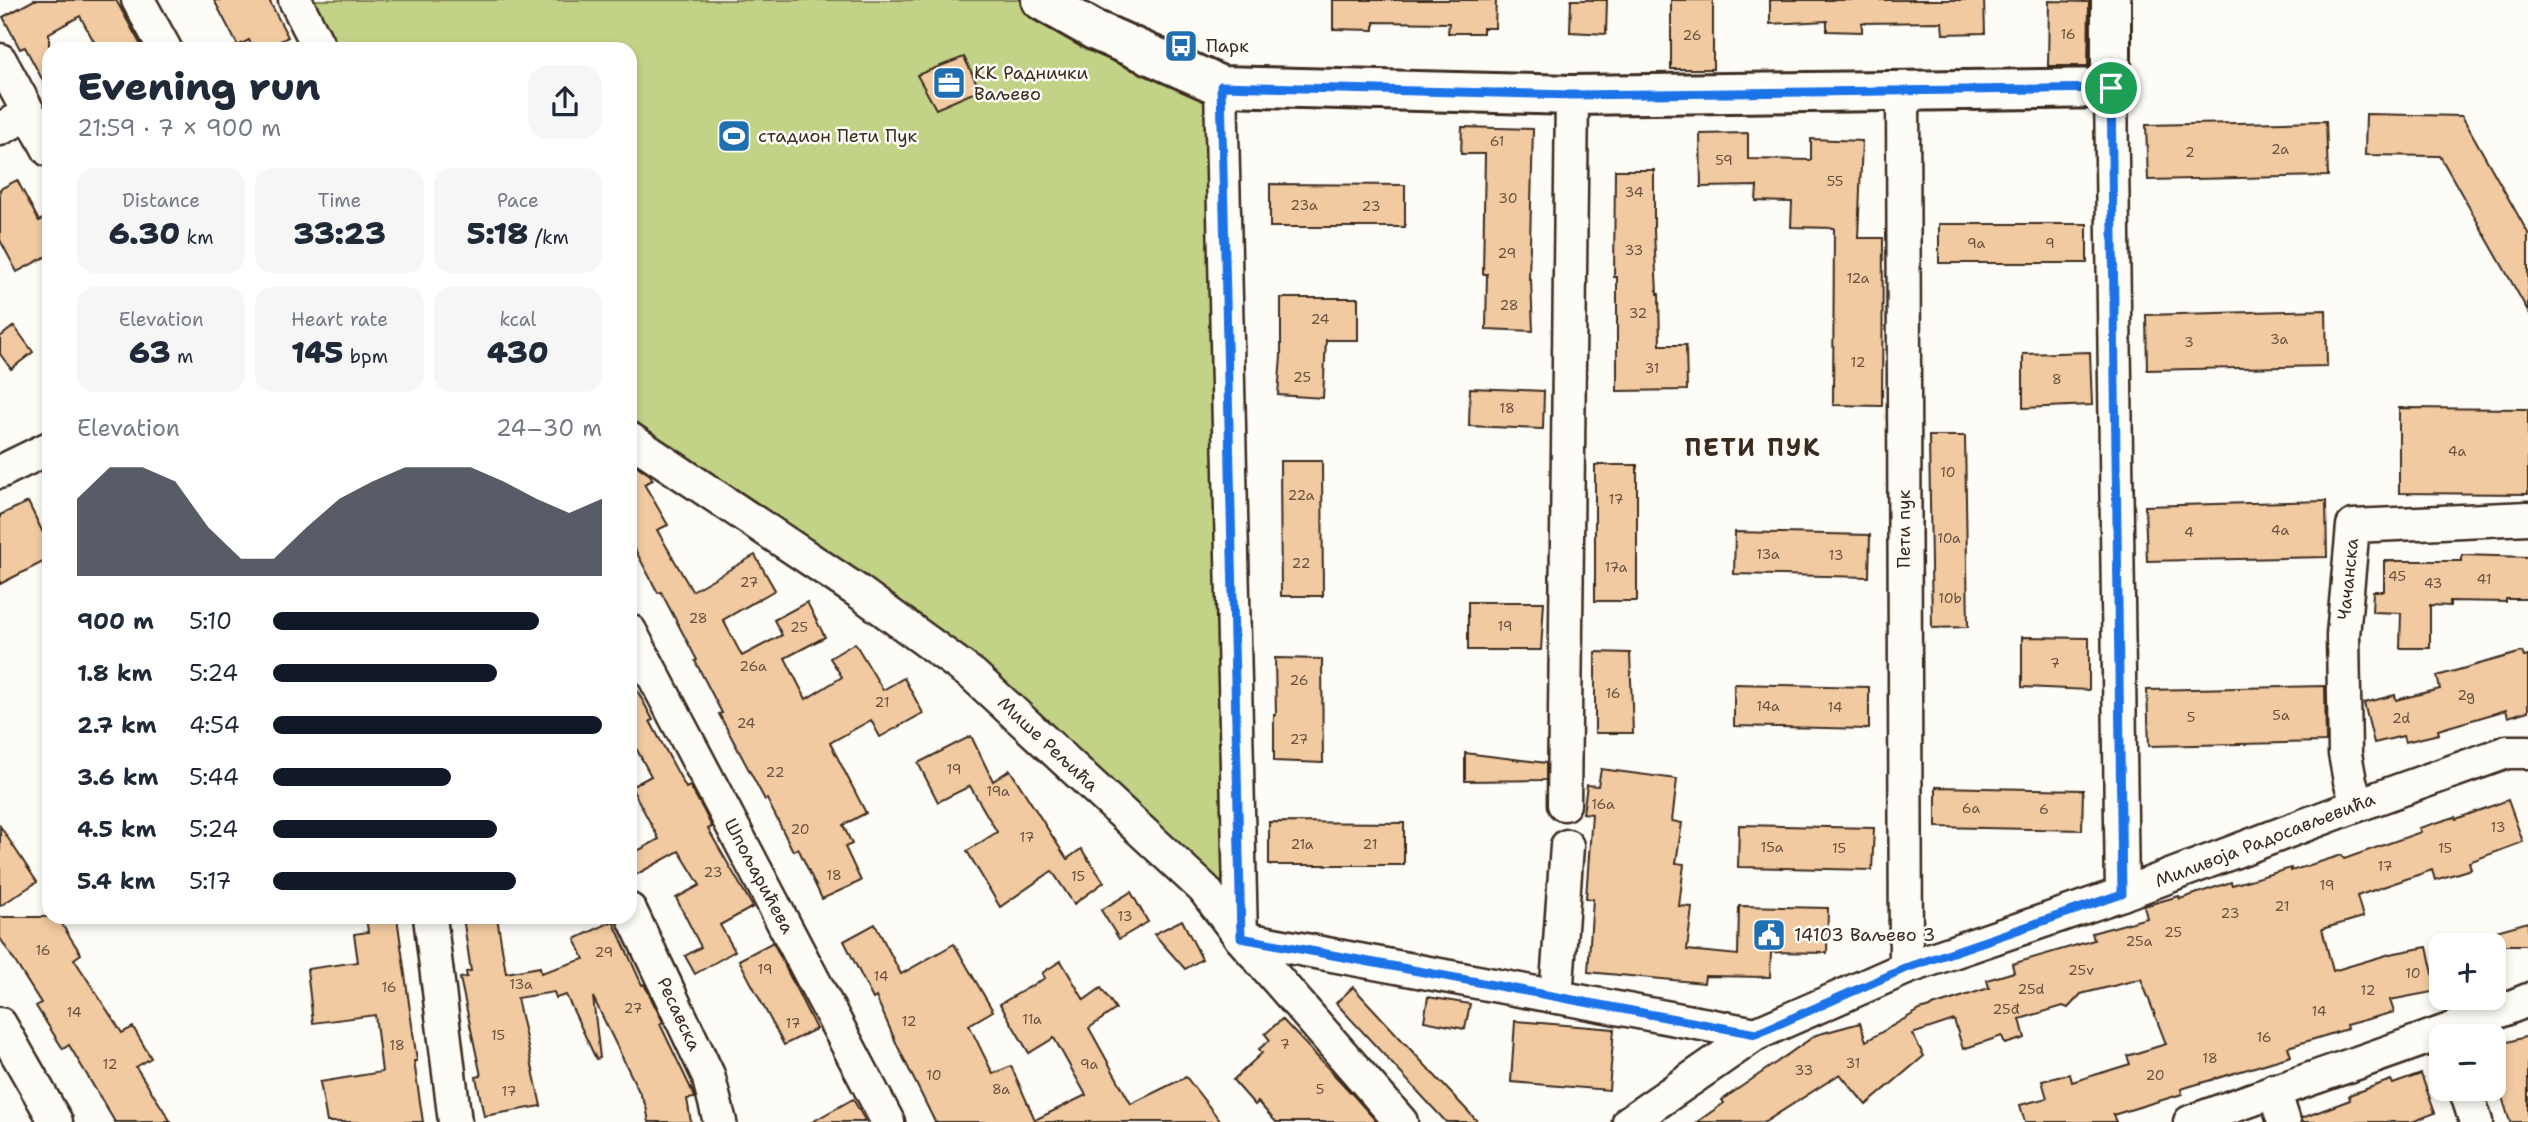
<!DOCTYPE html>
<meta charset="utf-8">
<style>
:root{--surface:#fff;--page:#f6f6f7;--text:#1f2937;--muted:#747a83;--accent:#111827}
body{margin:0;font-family:"Shantell Sans",sans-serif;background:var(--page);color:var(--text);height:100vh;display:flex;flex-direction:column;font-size:26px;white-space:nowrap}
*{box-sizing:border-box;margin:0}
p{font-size:23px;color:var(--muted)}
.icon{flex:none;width:38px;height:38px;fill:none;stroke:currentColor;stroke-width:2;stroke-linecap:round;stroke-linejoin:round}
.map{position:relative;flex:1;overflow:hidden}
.side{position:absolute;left:42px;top:42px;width:595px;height:882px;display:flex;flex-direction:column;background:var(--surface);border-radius:21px;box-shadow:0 4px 10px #0003}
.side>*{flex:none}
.controls{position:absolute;left:2429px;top:933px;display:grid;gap:14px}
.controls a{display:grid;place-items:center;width:77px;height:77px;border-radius:14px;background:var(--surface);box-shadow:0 4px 10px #0003;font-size:35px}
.pin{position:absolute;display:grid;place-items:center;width:60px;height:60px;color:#fff;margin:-30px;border:4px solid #fff;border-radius:50%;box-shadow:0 2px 7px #0007}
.round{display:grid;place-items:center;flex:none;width:74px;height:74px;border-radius:21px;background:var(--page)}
.summary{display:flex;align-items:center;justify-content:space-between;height:119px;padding:0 35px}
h1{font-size:38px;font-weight:800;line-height:52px}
.figures{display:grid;grid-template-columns:repeat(3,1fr);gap:10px;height:119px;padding:7px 35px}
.figures div{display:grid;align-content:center;border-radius:18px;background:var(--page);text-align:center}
.figures b{font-size:30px;font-weight:800}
.figures small{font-size:19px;font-weight:400}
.figures p{font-size:19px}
.chart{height:196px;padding:14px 35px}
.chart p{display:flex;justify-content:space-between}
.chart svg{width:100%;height:126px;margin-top:7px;fill:var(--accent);opacity:.7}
ul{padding:0 35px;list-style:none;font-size:23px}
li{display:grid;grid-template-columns:112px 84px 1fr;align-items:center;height:52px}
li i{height:18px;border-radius:9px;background:var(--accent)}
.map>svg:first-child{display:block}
.green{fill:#c2d287;stroke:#7e7e52;stroke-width:2}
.building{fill:#f1caa1;stroke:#3b2a1e;stroke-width:2}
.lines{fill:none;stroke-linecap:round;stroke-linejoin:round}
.minor-casing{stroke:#3b2a1e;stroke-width:37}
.tertiary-casing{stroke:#3b2a1e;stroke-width:44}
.minor{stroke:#fdfcf7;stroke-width:32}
.tertiary{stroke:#fdfcf7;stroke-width:38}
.route-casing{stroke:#fff;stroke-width:14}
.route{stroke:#1a73e8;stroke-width:9}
.labels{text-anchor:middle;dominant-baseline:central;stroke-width:5;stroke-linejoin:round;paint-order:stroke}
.number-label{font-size:14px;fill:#68523f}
.poi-label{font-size:18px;fill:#3b2a1e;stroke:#fdfcf7;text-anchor:start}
.street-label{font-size:18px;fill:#3b2a1e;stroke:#fdfcf7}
.district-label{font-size:24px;font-weight:bold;letter-spacing:2px;fill:#3b2a1e;stroke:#fdfcf7}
</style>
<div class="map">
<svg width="2528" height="1122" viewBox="0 0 2528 1122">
<rect width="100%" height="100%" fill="#fdfcf7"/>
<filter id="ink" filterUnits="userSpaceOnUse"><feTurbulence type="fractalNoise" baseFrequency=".0143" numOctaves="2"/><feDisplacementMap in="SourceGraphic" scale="14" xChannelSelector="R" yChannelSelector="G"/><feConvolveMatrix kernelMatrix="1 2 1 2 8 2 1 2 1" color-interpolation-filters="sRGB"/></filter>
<g filter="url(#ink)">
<polygon class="green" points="295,0 1041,0 1221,86 1241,938 973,675 630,435 630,49 320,49"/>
<g class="building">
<polygon points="34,0 116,0 143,49 98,49 80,16 49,33 49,92 25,47 20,49 3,17"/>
<polygon points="214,0 269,0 288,37 266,49 253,49 249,40 238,46"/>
<polygon points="1333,0 1496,0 1495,28 1483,28 1483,33 1448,33 1449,23 1374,22 1374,30 1333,29"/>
<polygon points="1571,0 1607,0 1606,34 1570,32"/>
<rect x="1671" y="0" width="42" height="69"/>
<polygon points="1770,0 1984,0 1985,33 1943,34 1942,22 1862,23 1862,32 1827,31 1827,21 1770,24"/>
<polygon points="2049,1 2089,2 2088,66 2048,66"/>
<polygon points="964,57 980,90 936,109 917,75"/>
<polygon points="2366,114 2462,116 2528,233 2528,311 2440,156 2365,155"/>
<polygon points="2326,121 2328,176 2148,180 2146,125"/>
<polygon points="1462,127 1533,129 1529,280 1531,280 1533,331 1486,329 1487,274 1483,274 1485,154 1461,154"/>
<polygon points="1748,133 1748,159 1811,160 1811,139 1862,141 1858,238 1883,238 1882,406 1833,405 1834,228 1791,227 1792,202 1756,201 1757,186 1701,187 1700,134"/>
<polygon points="1615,170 1654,170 1654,231 1657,294 1659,294 1660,345 1686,345 1687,390 1617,391 1617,277 1614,277"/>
<polygon points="17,180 39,221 49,215 49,255 17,272 0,240 0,189"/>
<polygon points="1270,184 1405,185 1405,227 1270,227"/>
<rect x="1939" y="224" width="148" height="39"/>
<polygon points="1281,298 1358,298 1358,340 1326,340 1323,398 1278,395 1281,356"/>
<polygon points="2326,310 2327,366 2147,370 2146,315"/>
<polygon points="14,326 33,352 11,369 0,354 0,337"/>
<polygon points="2090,352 2092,405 2023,408 2023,354"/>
<polygon points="1470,388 1544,391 1543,429 1469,426"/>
<polygon points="2399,408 2528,409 2528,494 2399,493"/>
<polygon points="1929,436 1965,436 1968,627 1932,628"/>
<polygon points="630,461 650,475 653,480 644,484 668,525 657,530 692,591 755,555 775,590 723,620 742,656 782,635 774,620 807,602 825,637 785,658 806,699 842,677 830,658 855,643 883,690 904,678 923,713 880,737 871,720 830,743 866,813 843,825 852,844 845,847 861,881 822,899 798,848 793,851 767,799 765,800 719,714 722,713 695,661 697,660 661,592 658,593 630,540"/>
<polygon points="1280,461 1322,461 1323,596 1281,596"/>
<rect x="1595" y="465" width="42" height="136"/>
<polygon points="2326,501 2327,557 2147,561 2145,506"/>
<polygon points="28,502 49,545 49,559 0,584 0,515"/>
<polygon points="1735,532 1870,535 1869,577 1734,574"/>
<polygon points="2462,555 2528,557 2528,599 2506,599 2506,602 2450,601 2450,606 2430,605 2430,648 2400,648 2401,613 2372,612 2373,591 2384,591 2384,561 2462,561"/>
<polygon points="1468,602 1544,602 1541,650 1468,650"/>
<polygon points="2022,637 2089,638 2089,690 2022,687"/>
<polygon points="1595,652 1630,653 1633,733 1595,733"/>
<polygon points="2522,652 2524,657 2528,656 2528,711 2508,717 2506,710 2438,730 2439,734 2405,742 2403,736 2374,743 2364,703 2395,695 2396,700 2440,689 2437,676"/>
<polygon points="1275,658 1322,659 1323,763 1274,761 1274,715 1276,715"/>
<polygon points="630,677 653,720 650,721 686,788 690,786 703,809 712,827 708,829 753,907 720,925 735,951 695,974 685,956 701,947 676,898 700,885 679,851 630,878 630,855 659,839 631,787 651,776 630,737"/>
<polygon points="1734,684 1869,687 1869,729 1734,726"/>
<polygon points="2325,686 2326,742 2149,746 2147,690"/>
<polygon points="971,736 993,781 1010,770 1067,859 1081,849 1104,882 1074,904 1052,871 1000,907 967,851 997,832 970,786 938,802 918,763"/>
<polygon points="1465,753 1546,763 1546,780 1465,781"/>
<polygon points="1601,769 1677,779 1672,821 1682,823 1676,863 1684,864 1679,906 1692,907 1687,950 1738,955 1739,906 1828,908 1827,953 1771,952 1770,977 1705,976 1704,983 1588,972 1593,899 1586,898 1592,814 1583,813 1587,785 1598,786"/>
<polygon points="1936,787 2083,790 2082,830 1936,827"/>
<polygon points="2508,800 2523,842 2469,862 2471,869 2435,880 2432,870 2357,896 2363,917 2322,929 2333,971 2390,954 2427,947 2437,991 2390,1000 2394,1012 2346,1025 2347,1029 2288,1047 2291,1056 2181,1089 2182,1094 2113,1115 2116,1122 2025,1122 2020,1105 2047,1098 2042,1081 2070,1074 2072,1082 2130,1064 2127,1056 2166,1044 2141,979 2081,994 2068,1008 2063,1006 2020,1019 2025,1038 2005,1044 2002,1036 1963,1049 1954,1020 1912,1034 1924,1056 1866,1105 1840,1074 1765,1122 1697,1122 1724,1103 1722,1100 1816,1035 1860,1023 1866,1041 1920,1010 1989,988 1987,980 2014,972 2012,964 2094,940 2092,933 2147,918 2144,906 2179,896 2180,899 2231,882 2232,885 2291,868 2291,871 2342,855 2344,859 2421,832 2419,828 2455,817 2456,819"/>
<polygon points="1269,822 1404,823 1404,865 1269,865"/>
<polygon points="1739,825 1874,828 1872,870 1738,867"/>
<polygon points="0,826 37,882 0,906"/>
<polygon points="1131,892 1148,922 1119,939 1101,910"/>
<polygon points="0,917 57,917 81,954 74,959 122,1033 133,1027 151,1058 136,1067 171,1122 115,1122 69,1045 63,1049 36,1006 41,1003 0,938"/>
<polygon points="366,917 397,917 417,1061 414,1061 423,1122 327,1122 320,1082 382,1072 375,1015 313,1023 307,969 358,962 354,934 368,932"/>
<polygon points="463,917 497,917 506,973 540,967 541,973 584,959 575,939 613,921 642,985 644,984 663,1022 660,1024 694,1095 695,1098 687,1099 691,1122 649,1122 646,1106 593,997 600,1058 596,1059 566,995 556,998 554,992 517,998 541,1106 484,1116 476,1077 481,1076 460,978 467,977 466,972 471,971"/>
<polygon points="1182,920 1202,959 1185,969 1154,934"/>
<polygon points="2528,922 2528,945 2468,945 2468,939"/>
<polygon points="875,924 901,974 954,944 993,1011 969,1025 993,1074 1011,1066 1035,1120 1086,1095 1054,1038 1029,1053 1000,1004 1045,978 1042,973 1061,961 1084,1000 1101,988 1116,1009 1089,1028 1131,1104 1186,1077 1221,1122 935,1122 898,1047 876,997 873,999 844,941"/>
<polygon points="773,942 816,1029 784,1045 739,960"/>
<polygon points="1353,987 1424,1064 1478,1122 1446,1122 1336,1003"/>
<polygon points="1428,997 1470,1004 1465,1029 1424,1021"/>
<polygon points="1282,1019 1354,1096 1377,1122 1276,1122 1258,1102 1255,1105 1233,1080 1262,1053 1259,1049 1270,1040 1265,1034"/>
<polygon points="1515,1021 1614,1029 1609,1090 1511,1082"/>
<polygon points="2528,1036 2528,1122 2510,1122 2502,1097 2494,1100 2494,1046"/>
<polygon points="2421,1074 2435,1113 2412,1122 2302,1122 2302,1118 2350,1100 2349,1095 2391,1080 2393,1084"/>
<polygon points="853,1099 866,1122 812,1122"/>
</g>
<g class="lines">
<defs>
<g id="minor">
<polyline points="138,0 165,49"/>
<polyline points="295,0 320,49"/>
<polyline points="0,60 49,150"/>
<polyline points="1221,86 1241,938"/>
<polyline points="2111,88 2122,894"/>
<polyline points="1903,90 1906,968"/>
<polyline points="0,129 28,114"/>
<polyline points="630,439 859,592 973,675 1204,889 1241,938 1401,1122"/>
<polyline points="0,472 49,448"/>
<polyline points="630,631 888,1122"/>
<polyline points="1564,804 1572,95"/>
<polyline points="2358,805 2350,781 2345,754 2343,635 2353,526 2528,518"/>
<polyline points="630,910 708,1075 720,1122"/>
<polyline points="430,917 455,1122"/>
<polyline points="1241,938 1756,1034"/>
<polyline points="1556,997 1567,846"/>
<polyline points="0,1024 56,1122"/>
<polyline points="2465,1088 2476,1122"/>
<polyline points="2274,1090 2284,1122"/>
<polyline points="1629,1122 1756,1034 1906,968 2122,894 2358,805 2507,752 2528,752"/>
<path d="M2190,1122C2302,1080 2417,1045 2528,1000"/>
</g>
<polyline id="tertiary" points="1041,0 1094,30 1221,86 1572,95 2111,88 2111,0"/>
</defs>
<use href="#minor" class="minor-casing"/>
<use href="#tertiary" class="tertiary-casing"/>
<use href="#minor" class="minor"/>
<use href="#tertiary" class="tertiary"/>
</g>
</g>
<g class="lines" filter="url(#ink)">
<defs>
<polygon id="route" points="1221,86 1572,95 2111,88 2122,894 1906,968 1756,1034 1241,938"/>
</defs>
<use href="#route" class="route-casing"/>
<use href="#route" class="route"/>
</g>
<defs>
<symbol id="bus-square" viewBox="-11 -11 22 22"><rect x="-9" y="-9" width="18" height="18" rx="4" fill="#1f6fb2" stroke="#fdfcf7"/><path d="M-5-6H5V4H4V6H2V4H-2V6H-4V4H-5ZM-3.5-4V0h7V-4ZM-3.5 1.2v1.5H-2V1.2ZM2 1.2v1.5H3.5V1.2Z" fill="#fff"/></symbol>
<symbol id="office-square" viewBox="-11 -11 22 22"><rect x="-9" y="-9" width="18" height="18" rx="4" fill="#1f6fb2" stroke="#fdfcf7"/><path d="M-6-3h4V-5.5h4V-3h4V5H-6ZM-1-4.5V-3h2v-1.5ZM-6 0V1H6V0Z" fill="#fff"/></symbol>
<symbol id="stadium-square" viewBox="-11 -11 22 22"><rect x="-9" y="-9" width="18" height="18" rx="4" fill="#1f6fb2" stroke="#fdfcf7"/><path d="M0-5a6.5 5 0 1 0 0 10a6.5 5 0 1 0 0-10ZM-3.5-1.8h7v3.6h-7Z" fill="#fff"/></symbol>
<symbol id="civic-square" viewBox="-11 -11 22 22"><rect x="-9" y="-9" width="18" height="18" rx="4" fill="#1f6fb2" stroke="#fdfcf7"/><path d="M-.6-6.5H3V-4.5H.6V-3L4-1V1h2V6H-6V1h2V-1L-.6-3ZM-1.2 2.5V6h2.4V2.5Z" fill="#fff"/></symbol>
</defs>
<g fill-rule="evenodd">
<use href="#bus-square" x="1162" y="27" width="38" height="38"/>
<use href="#office-square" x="930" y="64" width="38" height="38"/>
<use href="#stadium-square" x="715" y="117" width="38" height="38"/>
<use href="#civic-square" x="1750" y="916" width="38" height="38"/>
</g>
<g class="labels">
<g class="number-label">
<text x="2068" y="34">16</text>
<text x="1692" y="35">26</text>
<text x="1497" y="141">61</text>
<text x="2280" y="149">2a</text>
<text x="2190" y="152">2</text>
<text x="1724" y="160">59</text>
<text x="1835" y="181">55</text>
<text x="1634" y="192">34</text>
<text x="1508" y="198">30</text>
<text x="1304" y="205">23a</text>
<text x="1371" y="206">23</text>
<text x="1976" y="243">9a</text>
<text x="2050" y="243">9</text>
<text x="1634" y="250">33</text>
<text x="1507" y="253">29</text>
<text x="1858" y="278">12a</text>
<text x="1509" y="305">28</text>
<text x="1638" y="313">32</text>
<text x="1320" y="319">24</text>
<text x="2279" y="339">3a</text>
<text x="2189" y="342">3</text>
<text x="1858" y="362">12</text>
<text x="1652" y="368">31</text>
<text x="1302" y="377">25</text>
<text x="2057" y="379">8</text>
<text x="1507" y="408">18</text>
<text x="2457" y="451">4a</text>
<text x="1948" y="472">10</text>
<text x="1301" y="495">22a</text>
<text x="1616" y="499">17</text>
<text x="2280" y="530">4a</text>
<text x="2189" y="532">4</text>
<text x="1949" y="538">10a</text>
<text x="1768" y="554">13a</text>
<text x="1836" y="555">13</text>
<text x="1301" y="563">22</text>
<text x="1616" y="567">17a</text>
<text x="2397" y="576">45</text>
<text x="2484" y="579">41</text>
<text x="749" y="582">27</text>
<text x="2433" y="583">43</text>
<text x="1950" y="598">10b</text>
<text x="698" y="618">28</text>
<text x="1505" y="626">19</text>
<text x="799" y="627">25</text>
<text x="2055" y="663">7</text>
<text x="753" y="666">26a</text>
<text x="1299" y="680">26</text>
<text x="1613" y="693">16</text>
<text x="2466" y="695">2g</text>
<text x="882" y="702">21</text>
<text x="1768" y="706">14a</text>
<text x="1835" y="707">14</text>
<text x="2281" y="715">5a</text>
<text x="2191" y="717">5</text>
<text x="2401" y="718">2d</text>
<text x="746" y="723">24</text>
<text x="1299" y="739">27</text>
<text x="954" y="769">19</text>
<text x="775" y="772">22</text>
<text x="998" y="791">19a</text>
<text x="1603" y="804">16a</text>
<text x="1971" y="808">6a</text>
<text x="2044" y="809">6</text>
<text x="2498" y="827">13</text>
<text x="800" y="829">20</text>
<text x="1027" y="837">17</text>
<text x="1302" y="844">21a</text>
<text x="1370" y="844">21</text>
<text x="1772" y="847">15a</text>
<text x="1839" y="848">15</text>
<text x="2445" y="848">15</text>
<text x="2385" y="866">17</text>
<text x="713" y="872">23</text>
<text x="834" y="875">18</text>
<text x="1078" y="876">15</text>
<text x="2327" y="885">19</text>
<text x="2282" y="906">21</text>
<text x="2230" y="913">23</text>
<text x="1125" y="916">13</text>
<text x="2173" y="932">25</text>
<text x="2139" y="941">25a</text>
<text x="43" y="950">16</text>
<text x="604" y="952">29</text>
<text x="765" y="969">19</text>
<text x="2081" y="970">25v</text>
<text x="2413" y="973">10</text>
<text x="881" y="976">14</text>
<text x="521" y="984">13a</text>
<text x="389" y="987">16</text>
<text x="2031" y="989">25d</text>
<text x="2368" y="990">12</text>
<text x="633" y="1008">27</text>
<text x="2006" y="1009">25đ</text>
<text x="2319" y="1011">14</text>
<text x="74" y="1012">14</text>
<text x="1032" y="1019">11a</text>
<text x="909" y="1021">12</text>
<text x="793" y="1023">17</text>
<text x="498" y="1035">15</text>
<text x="2264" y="1037">16</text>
<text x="1285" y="1044">7</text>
<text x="397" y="1045">18</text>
<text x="2210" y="1058">18</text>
<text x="1853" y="1063">31</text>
<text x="110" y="1064">12</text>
<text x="1089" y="1064">9a</text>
<text x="1804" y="1070">33</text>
<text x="934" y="1075">10</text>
<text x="2155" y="1075">20</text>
<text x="1001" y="1089">8a</text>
<text x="1320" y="1089">5</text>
<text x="509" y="1091">17</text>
</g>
<g class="poi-label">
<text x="1206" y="46">Парк</text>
<text x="974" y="73">КК Раднички<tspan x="974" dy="21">Ваљево</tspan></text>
<text x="758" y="136">стадион Пети Пук</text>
<text x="1794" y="935">14103 Ваљево 3</text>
</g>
<g class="street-label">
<text transform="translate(1904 529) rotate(-90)">Пети пук</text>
<text transform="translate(2348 579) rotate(-84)">Чачанска</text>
<text transform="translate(1048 744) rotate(43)">Мише Рељића</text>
<text transform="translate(2265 840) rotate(-21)">Миливоја Радосављевића</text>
<text transform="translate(759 876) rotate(62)">Шпољарићева</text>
<text transform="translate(679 1014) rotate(65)">Ресавска</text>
</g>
<g class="district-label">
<text x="1753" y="448">ПЕТИ ПУК</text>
</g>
</g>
</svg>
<div class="controls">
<a>+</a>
<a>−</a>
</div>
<div class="pin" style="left:2111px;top:88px;background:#1e9e55"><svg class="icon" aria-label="arrive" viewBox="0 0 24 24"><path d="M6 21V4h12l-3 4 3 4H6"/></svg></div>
<section class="side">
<div class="summary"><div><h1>Evening run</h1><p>21:59 · 7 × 900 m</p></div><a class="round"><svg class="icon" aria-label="share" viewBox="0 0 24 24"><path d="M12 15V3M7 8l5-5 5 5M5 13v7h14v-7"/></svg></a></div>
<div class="figures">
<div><p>Distance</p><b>6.30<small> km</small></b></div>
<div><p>Time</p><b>33:23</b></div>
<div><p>Pace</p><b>5:18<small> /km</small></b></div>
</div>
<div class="figures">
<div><p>Elevation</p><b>63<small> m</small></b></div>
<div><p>Heart rate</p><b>145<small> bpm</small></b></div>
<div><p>kcal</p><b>430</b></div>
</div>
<div class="chart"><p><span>Elevation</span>24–30 m</p>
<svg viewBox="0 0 160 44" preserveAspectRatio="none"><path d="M0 44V17L10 6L20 6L30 11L40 27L50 38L60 38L70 27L80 17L90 11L100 6L110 6L120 6L130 11L140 17L150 22L160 17V44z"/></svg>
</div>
<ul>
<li><b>900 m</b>5:10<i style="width:81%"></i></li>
<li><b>1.8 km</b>5:24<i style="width:68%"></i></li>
<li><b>2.7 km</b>4:54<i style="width:100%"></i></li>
<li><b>3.6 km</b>5:44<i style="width:54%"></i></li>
<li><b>4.5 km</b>5:24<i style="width:68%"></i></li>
<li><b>5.4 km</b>5:17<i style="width:74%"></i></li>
</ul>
</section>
</div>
